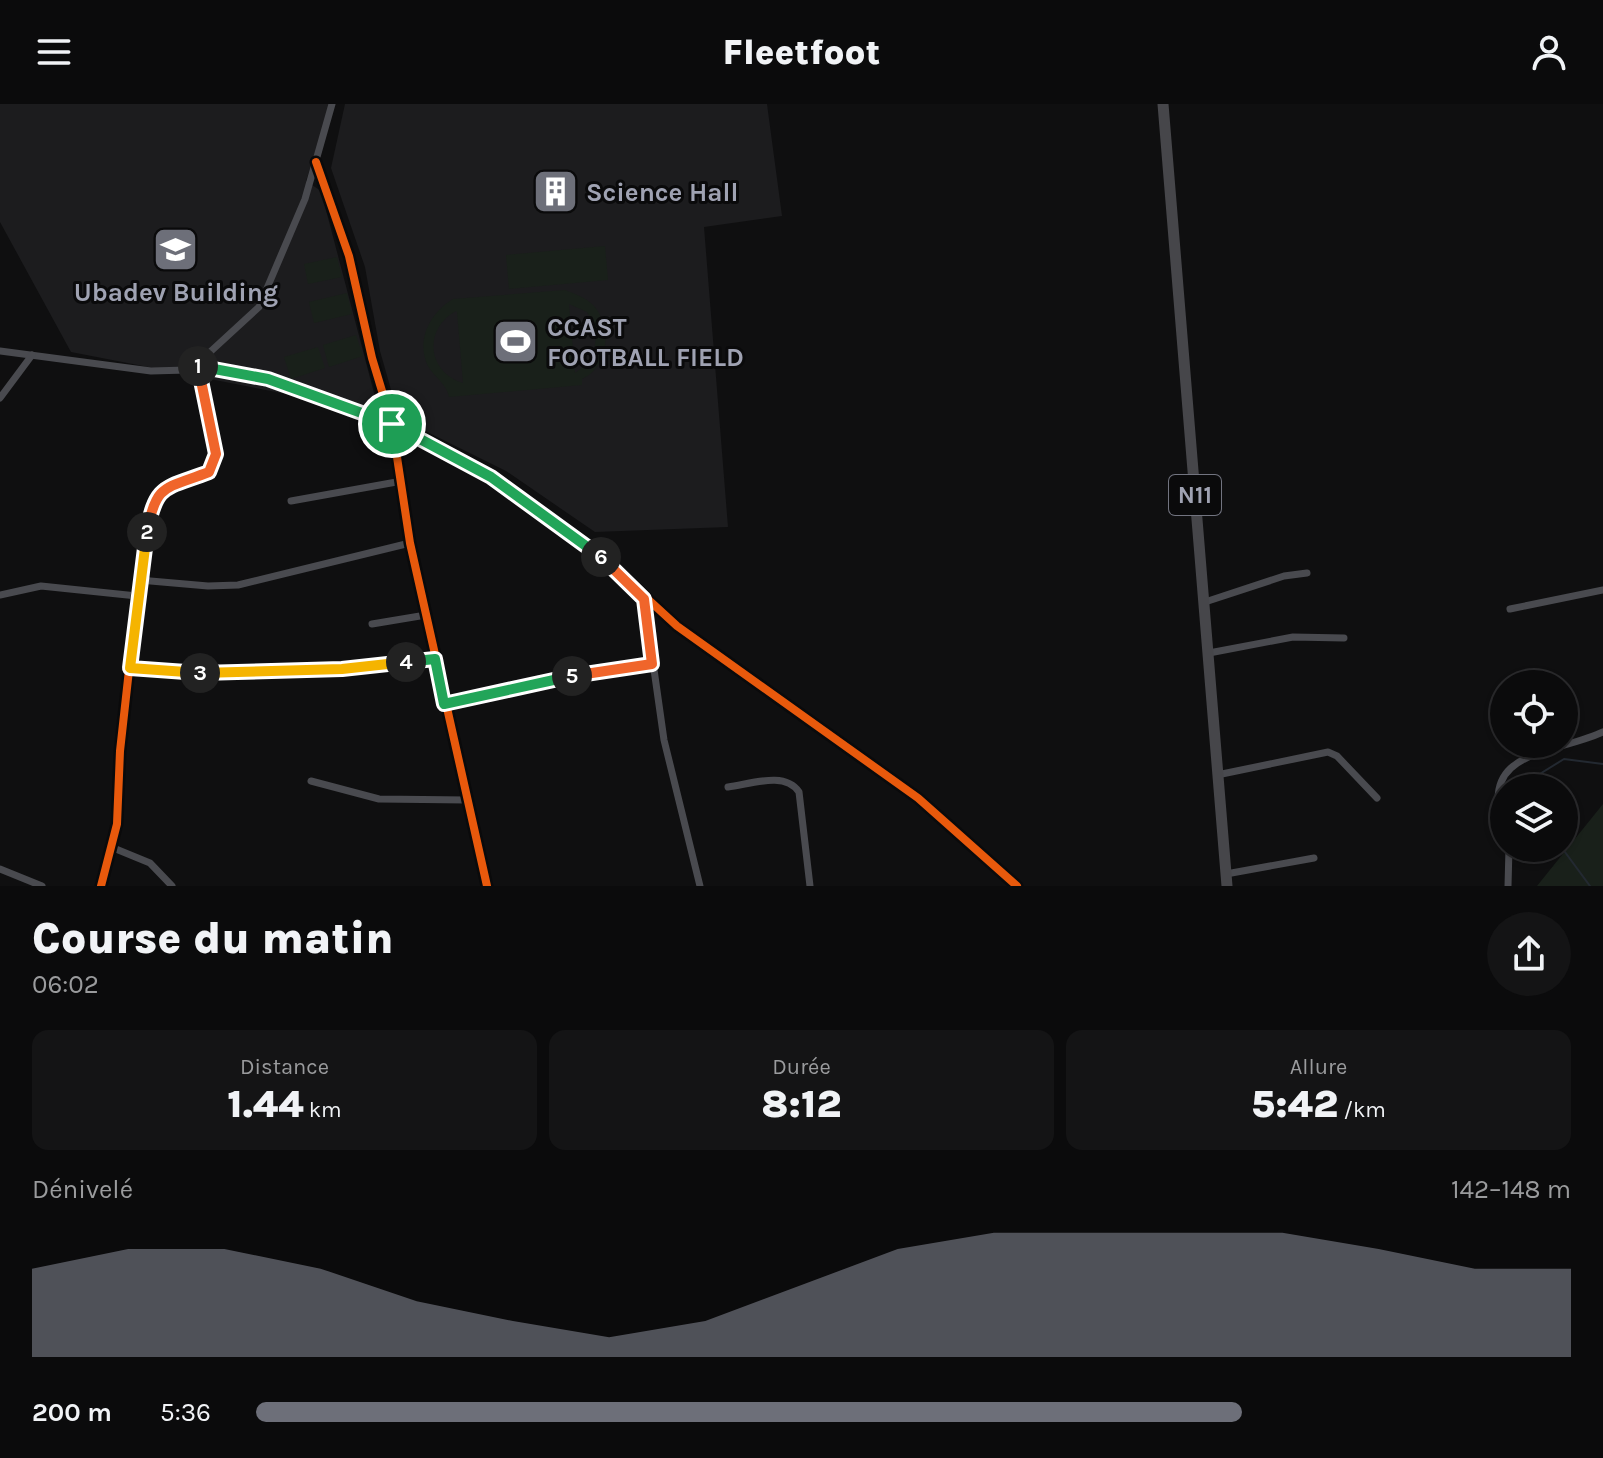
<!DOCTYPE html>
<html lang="fr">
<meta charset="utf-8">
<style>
:root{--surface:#0b0b0c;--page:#141415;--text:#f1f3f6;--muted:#9a9b9d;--line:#2b2b2d;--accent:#6d6f79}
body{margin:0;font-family:Karla,sans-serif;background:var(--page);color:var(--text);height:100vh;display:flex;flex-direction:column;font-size:30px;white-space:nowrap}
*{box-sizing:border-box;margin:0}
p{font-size:26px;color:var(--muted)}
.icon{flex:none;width:44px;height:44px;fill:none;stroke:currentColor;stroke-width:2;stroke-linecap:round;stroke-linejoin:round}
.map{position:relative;height:782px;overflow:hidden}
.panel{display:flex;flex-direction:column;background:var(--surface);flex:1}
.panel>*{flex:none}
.controls{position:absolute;left:1490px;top:566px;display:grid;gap:16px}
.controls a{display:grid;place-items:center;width:88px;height:88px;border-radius:50%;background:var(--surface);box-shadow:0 2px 6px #0004,0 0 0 2px var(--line);font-size:40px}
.pin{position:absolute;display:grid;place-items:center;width:68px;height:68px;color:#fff;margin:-34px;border:4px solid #fff;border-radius:50%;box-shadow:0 2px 8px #0007}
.km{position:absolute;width:40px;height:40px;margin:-20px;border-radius:50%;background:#222;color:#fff;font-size:22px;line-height:40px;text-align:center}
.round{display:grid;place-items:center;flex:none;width:84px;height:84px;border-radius:42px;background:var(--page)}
.overview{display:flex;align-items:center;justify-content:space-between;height:136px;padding:0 32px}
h1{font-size:44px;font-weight:800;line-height:60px}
.metrics{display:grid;grid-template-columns:repeat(3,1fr);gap:12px;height:136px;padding:8px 32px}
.metrics div{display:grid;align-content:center;border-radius:16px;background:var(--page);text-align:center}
.metrics b{font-size:40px;font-weight:800}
.metrics small{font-size:22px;font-weight:400}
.metrics p{font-size:22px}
.chart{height:224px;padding:16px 32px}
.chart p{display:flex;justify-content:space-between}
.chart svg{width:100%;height:144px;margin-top:8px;fill:var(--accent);opacity:.7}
ul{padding:0 32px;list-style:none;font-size:26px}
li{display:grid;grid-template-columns:128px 96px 1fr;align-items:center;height:60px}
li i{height:20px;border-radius:10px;background:var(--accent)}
header{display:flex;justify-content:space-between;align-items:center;height:104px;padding:0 32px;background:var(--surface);font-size:36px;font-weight:800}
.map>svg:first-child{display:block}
.built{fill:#1c1c1e}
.green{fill:#19201a;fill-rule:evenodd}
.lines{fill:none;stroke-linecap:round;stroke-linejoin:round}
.stream{stroke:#232931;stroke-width:2}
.minor{stroke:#494a4f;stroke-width:7}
.highway{stroke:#46464a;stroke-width:11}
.cycleway-casing{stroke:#0a0a0b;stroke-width:13}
.cycleway{stroke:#e8590c;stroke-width:8}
.split-1-casing{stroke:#fff;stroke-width:16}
.split-2-casing{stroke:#fff;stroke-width:16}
.split-3-casing{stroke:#fff;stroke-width:16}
.split-4-casing{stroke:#fff;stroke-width:16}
.split-5-casing{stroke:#fff;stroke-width:16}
.split-6-casing{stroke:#fff;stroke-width:16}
.split-7-casing{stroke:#fff;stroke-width:16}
.split-1{stroke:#22a559;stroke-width:10}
.split-2{stroke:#f0652b;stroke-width:10}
.split-3{stroke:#f5b400;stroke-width:10}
.split-4{stroke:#f5b400;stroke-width:10}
.split-5{stroke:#22a559;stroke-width:10}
.split-6{stroke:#f0652b;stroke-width:10}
.split-7{stroke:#22a559;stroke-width:10}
.labels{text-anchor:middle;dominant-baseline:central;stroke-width:6;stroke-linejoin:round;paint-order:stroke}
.shield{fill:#0a0a0b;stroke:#727480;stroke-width:2}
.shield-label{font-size:24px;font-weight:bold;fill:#9fa2b2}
.poi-label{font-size:26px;font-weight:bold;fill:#9fa2b2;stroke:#0a0a0b;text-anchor:start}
</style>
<header><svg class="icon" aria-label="menu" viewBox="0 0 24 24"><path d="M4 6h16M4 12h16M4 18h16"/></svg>Fleetfoot<svg class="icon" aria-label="person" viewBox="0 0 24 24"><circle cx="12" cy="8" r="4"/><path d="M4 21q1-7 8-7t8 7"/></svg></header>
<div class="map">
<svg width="1603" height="782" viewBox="0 0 1603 782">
<rect width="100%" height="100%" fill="#0f0f10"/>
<g class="built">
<polygon points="0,0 331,0 306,77 321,87 379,308 71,248 0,118"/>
<polygon points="345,0 767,0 782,112 704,123 728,423 595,428 506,367 399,314 380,247 365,163 331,64"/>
</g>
<g class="green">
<polygon points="605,142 608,176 509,185 506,151"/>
<polygon points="337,153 342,173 308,180 304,160"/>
<path d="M565,186C575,190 587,194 594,202C613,224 608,264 582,275V281L449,293C447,280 434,273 428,262C415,236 431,208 453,195ZM569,200L587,208C602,230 597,254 575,269ZM456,207L457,208L463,279C427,268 423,225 456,207Z"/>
<polygon points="347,189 352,210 314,219 309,198"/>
<polygon points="356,231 363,252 329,263 323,241"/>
<polygon points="318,243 325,264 291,275 284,253"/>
<polygon points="1603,700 1603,782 1537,782"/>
</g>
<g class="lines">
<g class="stream">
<polyline points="1527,684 1530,676 1564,655 1603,660"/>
<polyline points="1562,744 1590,782"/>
</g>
<g class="minor">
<polyline points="316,58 349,152 372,254 392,320 410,439 487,782"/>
<polyline points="0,247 151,267 187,266 197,260 259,203 305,95 332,0"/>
<polyline points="197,260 268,275 392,320 491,373 603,454 677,522 918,694 1017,782"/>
<polyline points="0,294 32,251"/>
<polyline points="291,397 402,377"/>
<polyline points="139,476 208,482 238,481 410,439"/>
<polyline points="0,491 41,482 137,492"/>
<polyline points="644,495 664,636 700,782"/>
<polyline points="1205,498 1284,472 1307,469"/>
<polyline points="1510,505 1603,486"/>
<polyline points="372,520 426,511"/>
<polyline points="1209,549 1293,533 1344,534"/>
<polyline points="130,564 221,570 342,565 435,555"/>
<polyline points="444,600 537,577 652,560"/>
<polyline points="1217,671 1328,648 1337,652 1377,694"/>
<polyline points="311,677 379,695 466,696"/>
<path d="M728,683C751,680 785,667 799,688L810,782"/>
<path d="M1504,724C1475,644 1558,650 1603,628"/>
<polyline points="111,743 150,759 172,782"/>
<polyline points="0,765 42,782"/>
<polyline points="1226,770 1314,754"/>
<polyline points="101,782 117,720 120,647 139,476 153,398 160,388 209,368 216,350 197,260"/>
<polyline points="1508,782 1509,744"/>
</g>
<polyline class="highway" points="1163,0 1227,782"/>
<defs>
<g id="cycleway">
<polyline points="316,58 349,152 372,254 392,320 410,439 487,782"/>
<polyline points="101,782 117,720 120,647 139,476 153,398 160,388 209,368 216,350 197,260 268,275 392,320 491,373 603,454 677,522 918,694 1017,782"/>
</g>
</defs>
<use href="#cycleway" class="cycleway-casing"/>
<use href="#cycleway" class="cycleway"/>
</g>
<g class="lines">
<defs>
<polyline id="split-1" points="198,262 268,275 392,320"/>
<path id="split-2" d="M147,428C156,379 165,385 209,368L216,350L198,262"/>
<polyline id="split-3" points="147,428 130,564 200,569"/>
<polyline id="split-4" points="200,569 342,565 406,558"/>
<polyline id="split-5" points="406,558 435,555 444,600 572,572"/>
<polyline id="split-6" points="572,572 652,560 644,495 601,453"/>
<polyline id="split-7" points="392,320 491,373 601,453"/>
</defs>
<use href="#split-1" class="split-1-casing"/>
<use href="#split-2" class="split-2-casing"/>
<use href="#split-3" class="split-3-casing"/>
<use href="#split-4" class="split-4-casing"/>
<use href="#split-5" class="split-5-casing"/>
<use href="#split-6" class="split-6-casing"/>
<use href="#split-7" class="split-7-casing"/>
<use href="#split-1" class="split-1"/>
<use href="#split-2" class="split-2"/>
<use href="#split-3" class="split-3"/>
<use href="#split-4" class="split-4"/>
<use href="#split-5" class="split-5"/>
<use href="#split-6" class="split-6"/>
<use href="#split-7" class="split-7"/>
</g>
<defs>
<symbol id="building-square" viewBox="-11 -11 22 22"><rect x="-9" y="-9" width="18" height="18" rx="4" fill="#6d6f79" stroke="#0a0a0b"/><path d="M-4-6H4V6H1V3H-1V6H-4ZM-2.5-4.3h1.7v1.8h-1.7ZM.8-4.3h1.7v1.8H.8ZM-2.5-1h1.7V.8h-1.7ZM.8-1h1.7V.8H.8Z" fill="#fff"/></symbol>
<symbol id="university-square" viewBox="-11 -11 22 22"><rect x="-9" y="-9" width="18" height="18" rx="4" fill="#6d6f79" stroke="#0a0a0b"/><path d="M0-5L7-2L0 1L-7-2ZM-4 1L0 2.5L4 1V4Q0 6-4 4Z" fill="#fff"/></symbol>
<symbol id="stadium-square" viewBox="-11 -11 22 22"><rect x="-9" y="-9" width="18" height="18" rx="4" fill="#6d6f79" stroke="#0a0a0b"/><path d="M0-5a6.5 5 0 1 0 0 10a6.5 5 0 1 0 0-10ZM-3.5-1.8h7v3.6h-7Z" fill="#fff"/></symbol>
</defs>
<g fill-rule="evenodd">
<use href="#building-square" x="530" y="62" width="51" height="51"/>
<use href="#university-square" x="150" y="120" width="51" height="51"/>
<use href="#stadium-square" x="490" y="212" width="51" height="51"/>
</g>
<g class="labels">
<rect class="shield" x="1169" y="371" width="52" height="40" rx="6"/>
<g class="shield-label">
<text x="1195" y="391">N11</text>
</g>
<g class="poi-label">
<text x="586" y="88">Science Hall</text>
<text x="176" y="188" text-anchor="middle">Ubadev Building</text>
<text x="547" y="223">CCAST<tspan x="547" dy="30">FOOTBALL FIELD</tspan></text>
</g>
</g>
</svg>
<div class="controls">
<a><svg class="icon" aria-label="locate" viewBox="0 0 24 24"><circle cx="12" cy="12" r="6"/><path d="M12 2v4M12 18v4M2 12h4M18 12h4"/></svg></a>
<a><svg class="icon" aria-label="layers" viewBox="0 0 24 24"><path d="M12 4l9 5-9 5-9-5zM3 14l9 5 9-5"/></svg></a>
</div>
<div class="pin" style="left:392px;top:320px;background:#1e9e55"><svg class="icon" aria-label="arrive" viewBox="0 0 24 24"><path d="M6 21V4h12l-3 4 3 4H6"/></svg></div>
<b class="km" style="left:198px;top:262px">1</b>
<b class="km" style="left:147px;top:428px">2</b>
<b class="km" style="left:200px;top:569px">3</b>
<b class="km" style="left:406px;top:558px">4</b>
<b class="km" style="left:572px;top:572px">5</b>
<b class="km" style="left:601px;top:453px">6</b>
</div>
<section class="panel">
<div class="overview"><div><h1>Course du matin</h1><p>06:02</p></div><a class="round"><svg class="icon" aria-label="share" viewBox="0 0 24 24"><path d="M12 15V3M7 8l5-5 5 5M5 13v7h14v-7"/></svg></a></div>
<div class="metrics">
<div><p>Distance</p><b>1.44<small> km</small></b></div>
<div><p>Durée</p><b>8:12</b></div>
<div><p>Allure</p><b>5:42<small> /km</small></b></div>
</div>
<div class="chart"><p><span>Dénivelé</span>142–148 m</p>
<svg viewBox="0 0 160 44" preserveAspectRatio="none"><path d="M0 44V17L10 11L20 11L30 17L40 27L50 33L60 38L70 33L80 22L90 11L100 6L110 6L120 6L130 6L140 11L150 17L160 17V44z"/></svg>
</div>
<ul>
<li><b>200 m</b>5:36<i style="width:75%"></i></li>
</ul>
</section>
